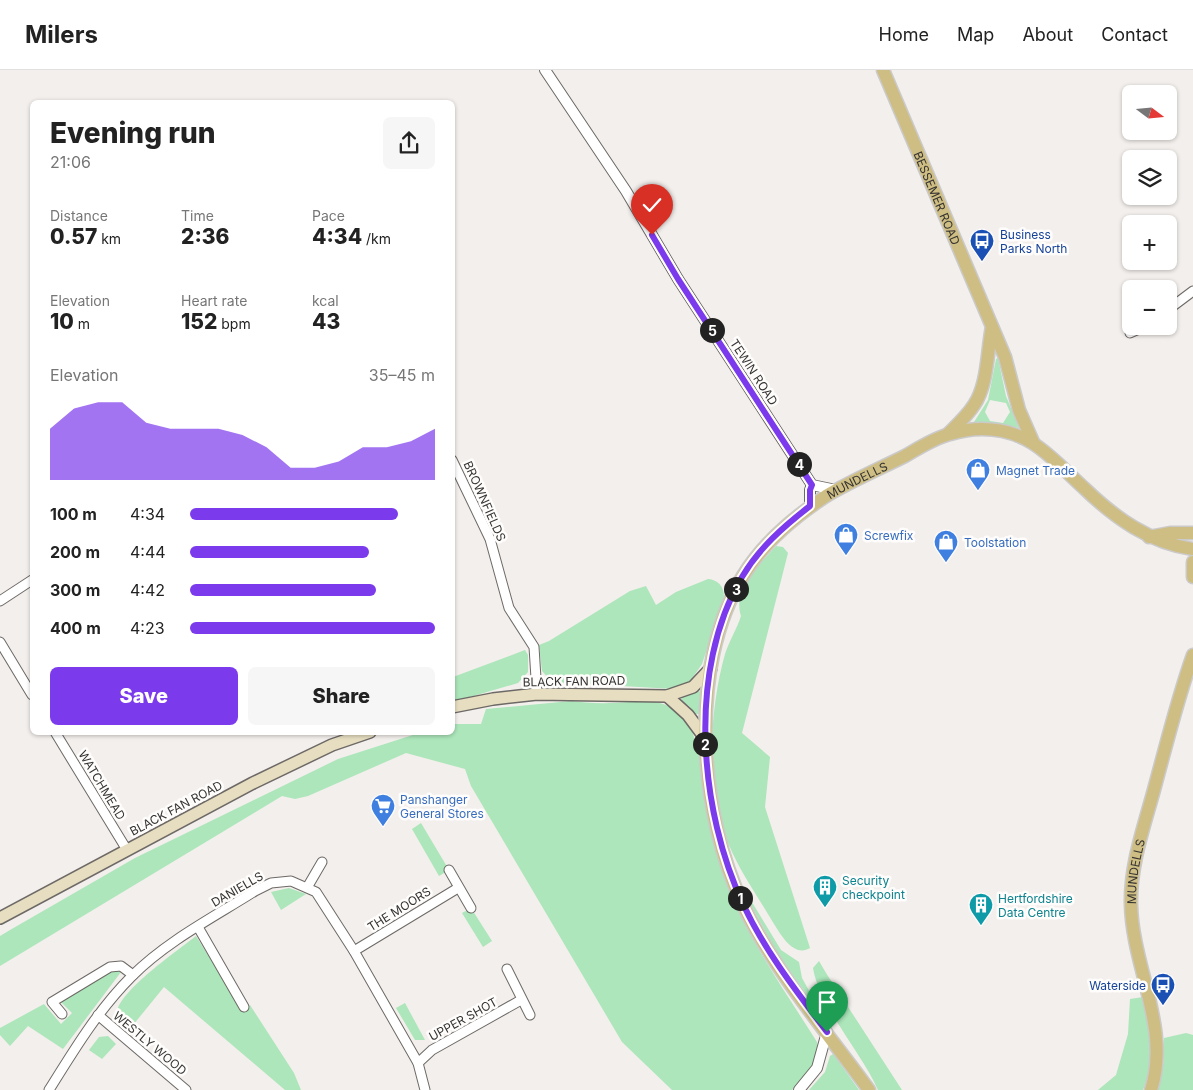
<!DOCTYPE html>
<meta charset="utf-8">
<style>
:root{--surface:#fff;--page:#f6f6f6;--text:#222;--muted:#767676;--line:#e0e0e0;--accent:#7c3aed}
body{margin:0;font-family:Inter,sans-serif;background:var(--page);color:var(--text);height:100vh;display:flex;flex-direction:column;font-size:19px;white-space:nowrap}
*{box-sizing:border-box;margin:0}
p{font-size:16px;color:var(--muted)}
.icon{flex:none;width:28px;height:28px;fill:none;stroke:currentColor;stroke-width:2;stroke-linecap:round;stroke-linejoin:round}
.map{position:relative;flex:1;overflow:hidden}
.panel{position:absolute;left:30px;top:30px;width:425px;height:635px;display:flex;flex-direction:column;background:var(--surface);border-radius:8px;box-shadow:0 1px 4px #0004}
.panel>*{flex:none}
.needle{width:32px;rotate:106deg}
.tools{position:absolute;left:1122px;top:15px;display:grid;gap:10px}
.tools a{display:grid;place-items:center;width:55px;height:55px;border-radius:8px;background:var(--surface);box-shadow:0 1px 4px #0004;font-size:25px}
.pin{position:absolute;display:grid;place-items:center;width:42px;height:42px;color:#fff;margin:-51px -21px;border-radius:50% 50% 50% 0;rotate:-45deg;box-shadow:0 0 5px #0007}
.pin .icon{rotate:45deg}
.km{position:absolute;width:25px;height:25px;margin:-12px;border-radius:50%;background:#222;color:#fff;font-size:14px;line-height:25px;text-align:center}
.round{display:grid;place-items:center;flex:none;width:52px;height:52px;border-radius:8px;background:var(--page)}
.overview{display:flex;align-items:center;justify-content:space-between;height:85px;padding:0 20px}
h1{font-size:28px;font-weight:800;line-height:38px}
.metrics{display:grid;grid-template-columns:repeat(3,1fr);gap:8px;height:85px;padding:5px 20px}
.metrics div{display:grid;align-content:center}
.metrics b{font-size:21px;font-weight:800}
.metrics small{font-size:14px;font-weight:400}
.metrics p{font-size:14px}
.chart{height:140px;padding:10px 20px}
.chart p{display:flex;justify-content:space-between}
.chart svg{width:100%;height:90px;margin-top:5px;fill:var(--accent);opacity:.7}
.cta{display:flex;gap:10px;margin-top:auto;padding:10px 20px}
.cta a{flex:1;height:58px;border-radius:8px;background:var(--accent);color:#fff;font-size:20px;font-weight:800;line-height:58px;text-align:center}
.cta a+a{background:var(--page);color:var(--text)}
ul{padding:0 20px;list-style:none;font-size:16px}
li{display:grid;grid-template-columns:80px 60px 1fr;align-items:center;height:38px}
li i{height:12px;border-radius:6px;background:var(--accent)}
header{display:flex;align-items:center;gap:30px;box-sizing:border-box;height:70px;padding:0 25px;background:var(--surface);border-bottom:1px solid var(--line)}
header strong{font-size:24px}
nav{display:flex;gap:28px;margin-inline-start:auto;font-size:18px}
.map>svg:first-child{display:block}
.green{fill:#ace6ba;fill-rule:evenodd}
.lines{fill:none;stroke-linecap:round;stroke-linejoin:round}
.minor-casing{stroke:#6d6966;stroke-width:11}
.tertiary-casing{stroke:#6d6966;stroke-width:12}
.secondary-casing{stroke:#6d6966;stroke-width:14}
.primary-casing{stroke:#cbcaca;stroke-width:15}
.minor{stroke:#fff;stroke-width:9}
.tertiary{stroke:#fff;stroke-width:10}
.secondary{stroke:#e7dec1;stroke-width:11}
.primary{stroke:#cfbe83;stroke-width:12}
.route-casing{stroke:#fff;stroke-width:10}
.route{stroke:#7c3aed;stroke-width:6}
.labels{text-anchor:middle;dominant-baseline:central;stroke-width:5;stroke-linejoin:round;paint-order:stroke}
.street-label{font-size:12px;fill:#363433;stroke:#fefdfc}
.transit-label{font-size:12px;fill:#164399;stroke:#fefdfc;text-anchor:start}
.shop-label{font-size:12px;fill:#366cbe;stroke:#fefdfc;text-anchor:start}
.culture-label{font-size:12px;fill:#0d838f;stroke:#fefdfc;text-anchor:start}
</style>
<header>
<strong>Milers</strong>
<nav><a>Home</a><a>Map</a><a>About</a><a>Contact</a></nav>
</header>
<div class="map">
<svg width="1193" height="1020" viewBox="0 0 1193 1020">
<rect width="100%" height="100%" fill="#f3efec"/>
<g class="green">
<path d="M998,288L1006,326L1019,358L1002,354L974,352L988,330L996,289ZM990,330L1006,333L1010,342L1003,353L990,351L985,342Z"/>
<path d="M776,476L783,477L788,483L742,663L770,687L765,737L810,878C794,888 781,865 774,854C759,828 740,802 729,775C705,720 709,641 725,584C729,571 737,559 741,546C732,520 760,494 776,476Z"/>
<path d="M708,509C718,510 724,516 724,527L702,594L689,613L674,619L552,612L542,601L539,575L549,571L630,521L646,516L656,535L676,522Z"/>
<polygon points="525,580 528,585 528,602 518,613 453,632 453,607"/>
<polygon points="698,621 701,622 699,644 695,644 689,636 681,631 682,627"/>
<path d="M571,631C583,632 596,634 609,633C631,633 656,626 675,640C707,665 698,713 708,749C715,776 722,803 733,829C755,879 788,926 817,972C820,993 806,1006 792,1020H672L622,972L471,716L465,699L406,683L308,726L295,729L282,726L0,896V866L10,860L135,788L338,689L419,663L452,662L453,654H481L486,639Z"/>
<polygon points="421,753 449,800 439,806 412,759"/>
<polygon points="289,818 306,824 281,840 271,822"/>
<polygon points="747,824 781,880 799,892 802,908 817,935 815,936 777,883 746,826"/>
<polygon points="471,838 492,871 483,877 462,843"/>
<path d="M196,866L243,941L250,935L294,1003L301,1020H285L164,917L129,960C124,956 118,952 117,945C114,924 180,879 196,866Z"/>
<path d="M819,891L826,903L902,1020H878C862,983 819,936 813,898Z"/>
<polygon points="120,900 121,902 63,979 28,956 10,976 0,965 0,958 44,934 61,954 72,943 58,929 109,901"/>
<path d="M1143,927C1150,957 1156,990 1143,1020H1098L1116,1005L1128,964L1130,929Z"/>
<polygon points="405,933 425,970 415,970 396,938"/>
<polygon points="1186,963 1193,965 1193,1020 1157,1020 1164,991 1164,968"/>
<polygon points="108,966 116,974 102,989 89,980 99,967"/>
<polygon points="833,984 834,985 859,1020 809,1020 825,1002 830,986"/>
</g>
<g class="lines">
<defs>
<g id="minor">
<polyline points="1169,239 1193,221"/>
<polyline points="1130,263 1146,256"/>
<polyline points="452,390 490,469 509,538 534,577 537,624"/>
<polyline points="0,531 32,510"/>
<polyline points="0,572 32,625"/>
<polyline points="55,662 127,780"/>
<polyline points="449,800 471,838"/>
<polyline points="308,816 322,792"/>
<polyline points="198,857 244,937"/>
<polyline points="354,881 458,818"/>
<polyline points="507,899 530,945"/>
<polyline points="62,944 52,932 110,897 121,896 133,905"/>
<polyline points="98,945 186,1020"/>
<polyline points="418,993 432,980 521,930"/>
<path d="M49,1020C74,980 98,940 132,906C167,871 214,847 255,821L271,813L291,811L316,822L354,881L418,993L425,1020"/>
</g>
<g id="tertiary">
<polyline points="545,0 626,121 678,209 812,415"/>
<polyline points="812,415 836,420"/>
<polyline points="810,437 810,420 812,415"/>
<polyline points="799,1020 817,998 827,962"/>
</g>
<g id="secondary">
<polyline points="667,626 688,645 705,668"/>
<polyline points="452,637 493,629 537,624 667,626 693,617 711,598"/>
<polyline points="0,848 253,713 332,675 370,662"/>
</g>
<g id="primary">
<path id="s1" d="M883,0L1005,287L1019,340L1033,372"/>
<path d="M948,364C957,355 967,346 974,335C988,315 987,281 992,257"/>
<polyline points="1149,467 1170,463 1193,463"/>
<polyline points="1193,492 1193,507"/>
<path id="s2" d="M869,1020C826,961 776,903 744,837C699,744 687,598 743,506C763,473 794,447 826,426C851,411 879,399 905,386C919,378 934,368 950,364C960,361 972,359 982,359C1031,359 1052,389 1084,418C1115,448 1150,473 1193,479"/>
<path id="s3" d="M1151,1020C1171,958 1132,897 1131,834C1130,794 1145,754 1155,716C1167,672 1178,627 1193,585"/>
</g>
</defs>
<use href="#minor" class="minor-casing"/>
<use href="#tertiary" class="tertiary-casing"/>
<use href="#secondary" class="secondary-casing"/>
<use href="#primary" class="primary-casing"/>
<use href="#minor" class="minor"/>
<use href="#tertiary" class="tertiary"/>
<use href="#secondary" class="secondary"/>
<use href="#primary" class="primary"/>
</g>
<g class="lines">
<defs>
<path id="route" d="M652,165L678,209L812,415L810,420V436C784,456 759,478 742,507C687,600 699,741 744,836C765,881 797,922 827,962"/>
</defs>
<use href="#route" class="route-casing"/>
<use href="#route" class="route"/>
</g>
<defs>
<symbol id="bus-pin" viewBox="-11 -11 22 30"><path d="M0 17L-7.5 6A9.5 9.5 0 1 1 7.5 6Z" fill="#1a4fb4" stroke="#fefdfc"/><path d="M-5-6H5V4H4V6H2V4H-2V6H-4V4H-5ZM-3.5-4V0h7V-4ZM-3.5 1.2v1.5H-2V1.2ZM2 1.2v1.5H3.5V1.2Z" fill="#fff"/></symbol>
<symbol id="shop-pin" viewBox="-11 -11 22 30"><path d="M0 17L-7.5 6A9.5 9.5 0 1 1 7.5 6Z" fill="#3f7fe0" stroke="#fefdfc"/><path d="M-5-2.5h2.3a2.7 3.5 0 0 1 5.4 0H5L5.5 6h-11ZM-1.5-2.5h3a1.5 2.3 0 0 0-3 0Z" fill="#fff"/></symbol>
<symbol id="supermarket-pin" viewBox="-11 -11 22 30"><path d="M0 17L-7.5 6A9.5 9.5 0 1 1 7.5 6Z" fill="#3f7fe0" stroke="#fefdfc"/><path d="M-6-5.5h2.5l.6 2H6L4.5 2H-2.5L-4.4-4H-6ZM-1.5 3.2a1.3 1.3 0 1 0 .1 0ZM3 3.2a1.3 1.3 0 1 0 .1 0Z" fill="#fff"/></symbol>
<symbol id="building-pin" viewBox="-11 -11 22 30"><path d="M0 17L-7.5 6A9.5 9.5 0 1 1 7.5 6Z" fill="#0f9aa8" stroke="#fefdfc"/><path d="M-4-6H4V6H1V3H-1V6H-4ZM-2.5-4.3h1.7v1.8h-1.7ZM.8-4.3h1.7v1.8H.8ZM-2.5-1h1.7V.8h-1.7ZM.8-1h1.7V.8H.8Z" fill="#fff"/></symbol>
</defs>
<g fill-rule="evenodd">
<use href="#bus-pin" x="968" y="157" width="28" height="38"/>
<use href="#shop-pin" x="964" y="386" width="28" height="38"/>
<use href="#shop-pin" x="832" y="451" width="28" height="38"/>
<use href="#shop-pin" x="932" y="458" width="28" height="38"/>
<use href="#supermarket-pin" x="369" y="722" width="28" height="38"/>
<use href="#building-pin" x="811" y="803" width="28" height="38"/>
<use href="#building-pin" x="967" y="821" width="28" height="38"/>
<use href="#bus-pin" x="1149" y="901" width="28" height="38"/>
</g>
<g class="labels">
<g class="street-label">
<text stroke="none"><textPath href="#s1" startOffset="139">BESSEMER ROAD</textPath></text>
<text transform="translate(754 302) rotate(57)">TEWIN ROAD</text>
<text stroke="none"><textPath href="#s2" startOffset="716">MUNDELLS</textPath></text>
<text transform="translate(485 431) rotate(66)">BROWNFIELDS</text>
<text transform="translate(574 611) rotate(-1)">BLACK FAN ROAD</text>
<text transform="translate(102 715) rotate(59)">WATCHMEAD</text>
<text transform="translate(176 738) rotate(-28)">BLACK FAN ROAD</text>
<text stroke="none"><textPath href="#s3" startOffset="222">MUNDELLS</textPath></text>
<text transform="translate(237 819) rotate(-30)">DANIELLS</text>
<text transform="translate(399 839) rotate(-32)">THE MOORS</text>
<text transform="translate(463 949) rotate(-29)">UPPER SHOT</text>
<text transform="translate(150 973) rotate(40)">WESTLY WOOD</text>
</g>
<g class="transit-label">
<text x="1000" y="164">Business<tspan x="1000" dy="14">Parks North</tspan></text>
<text x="1146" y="915" text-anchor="end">Waterside</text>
</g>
<g class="shop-label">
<text x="996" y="400">Magnet Trade</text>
<text x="864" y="465">Screwfix</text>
<text x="964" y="472">Toolstation</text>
<text x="400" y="729">Panshanger<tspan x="400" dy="14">General Stores</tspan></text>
</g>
<g class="culture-label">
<text x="842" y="810">Security<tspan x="842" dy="14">checkpoint</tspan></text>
<text x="998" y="828">Hertfordshire<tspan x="998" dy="14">Data Centre</tspan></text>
</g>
</g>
</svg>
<div class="tools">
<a><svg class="needle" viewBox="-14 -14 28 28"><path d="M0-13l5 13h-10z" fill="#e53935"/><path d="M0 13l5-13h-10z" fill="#767676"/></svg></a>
<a><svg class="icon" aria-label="layers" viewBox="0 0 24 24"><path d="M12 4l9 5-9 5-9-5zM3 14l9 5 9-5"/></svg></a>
<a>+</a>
<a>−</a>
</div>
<div class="pin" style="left:827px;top:962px;background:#1e9e55"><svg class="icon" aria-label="arrive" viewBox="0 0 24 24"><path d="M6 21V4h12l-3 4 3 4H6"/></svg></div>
<div class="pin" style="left:652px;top:165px;background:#d93025"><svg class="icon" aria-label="check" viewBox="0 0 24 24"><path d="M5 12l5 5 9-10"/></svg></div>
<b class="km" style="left:740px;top:828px">1</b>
<b class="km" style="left:705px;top:674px">2</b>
<b class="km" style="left:736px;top:519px">3</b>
<b class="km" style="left:799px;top:394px">4</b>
<b class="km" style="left:712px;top:260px">5</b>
<section class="panel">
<div class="overview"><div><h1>Evening run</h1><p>21:06</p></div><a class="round"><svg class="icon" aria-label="share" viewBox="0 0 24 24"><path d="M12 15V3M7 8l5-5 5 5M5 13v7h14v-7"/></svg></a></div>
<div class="metrics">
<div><p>Distance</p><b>0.57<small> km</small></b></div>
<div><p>Time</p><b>2:36</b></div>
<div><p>Pace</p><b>4:34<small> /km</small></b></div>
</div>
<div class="metrics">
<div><p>Elevation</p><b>10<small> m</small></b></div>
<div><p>Heart rate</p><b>152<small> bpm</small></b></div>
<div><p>kcal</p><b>43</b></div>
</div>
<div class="chart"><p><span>Elevation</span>35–45 m</p>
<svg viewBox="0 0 160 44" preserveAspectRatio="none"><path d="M0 44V19L10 9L20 6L30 6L40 16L50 19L60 19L70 19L80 22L90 28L100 38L110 38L120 35L130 28L140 28L150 25L160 19V44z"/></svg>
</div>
<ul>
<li><b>100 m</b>4:34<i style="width:85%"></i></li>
<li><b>200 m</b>4:44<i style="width:73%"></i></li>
<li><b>300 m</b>4:42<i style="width:76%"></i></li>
<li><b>400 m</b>4:23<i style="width:100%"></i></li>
</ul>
<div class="cta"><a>Save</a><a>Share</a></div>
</section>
</div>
